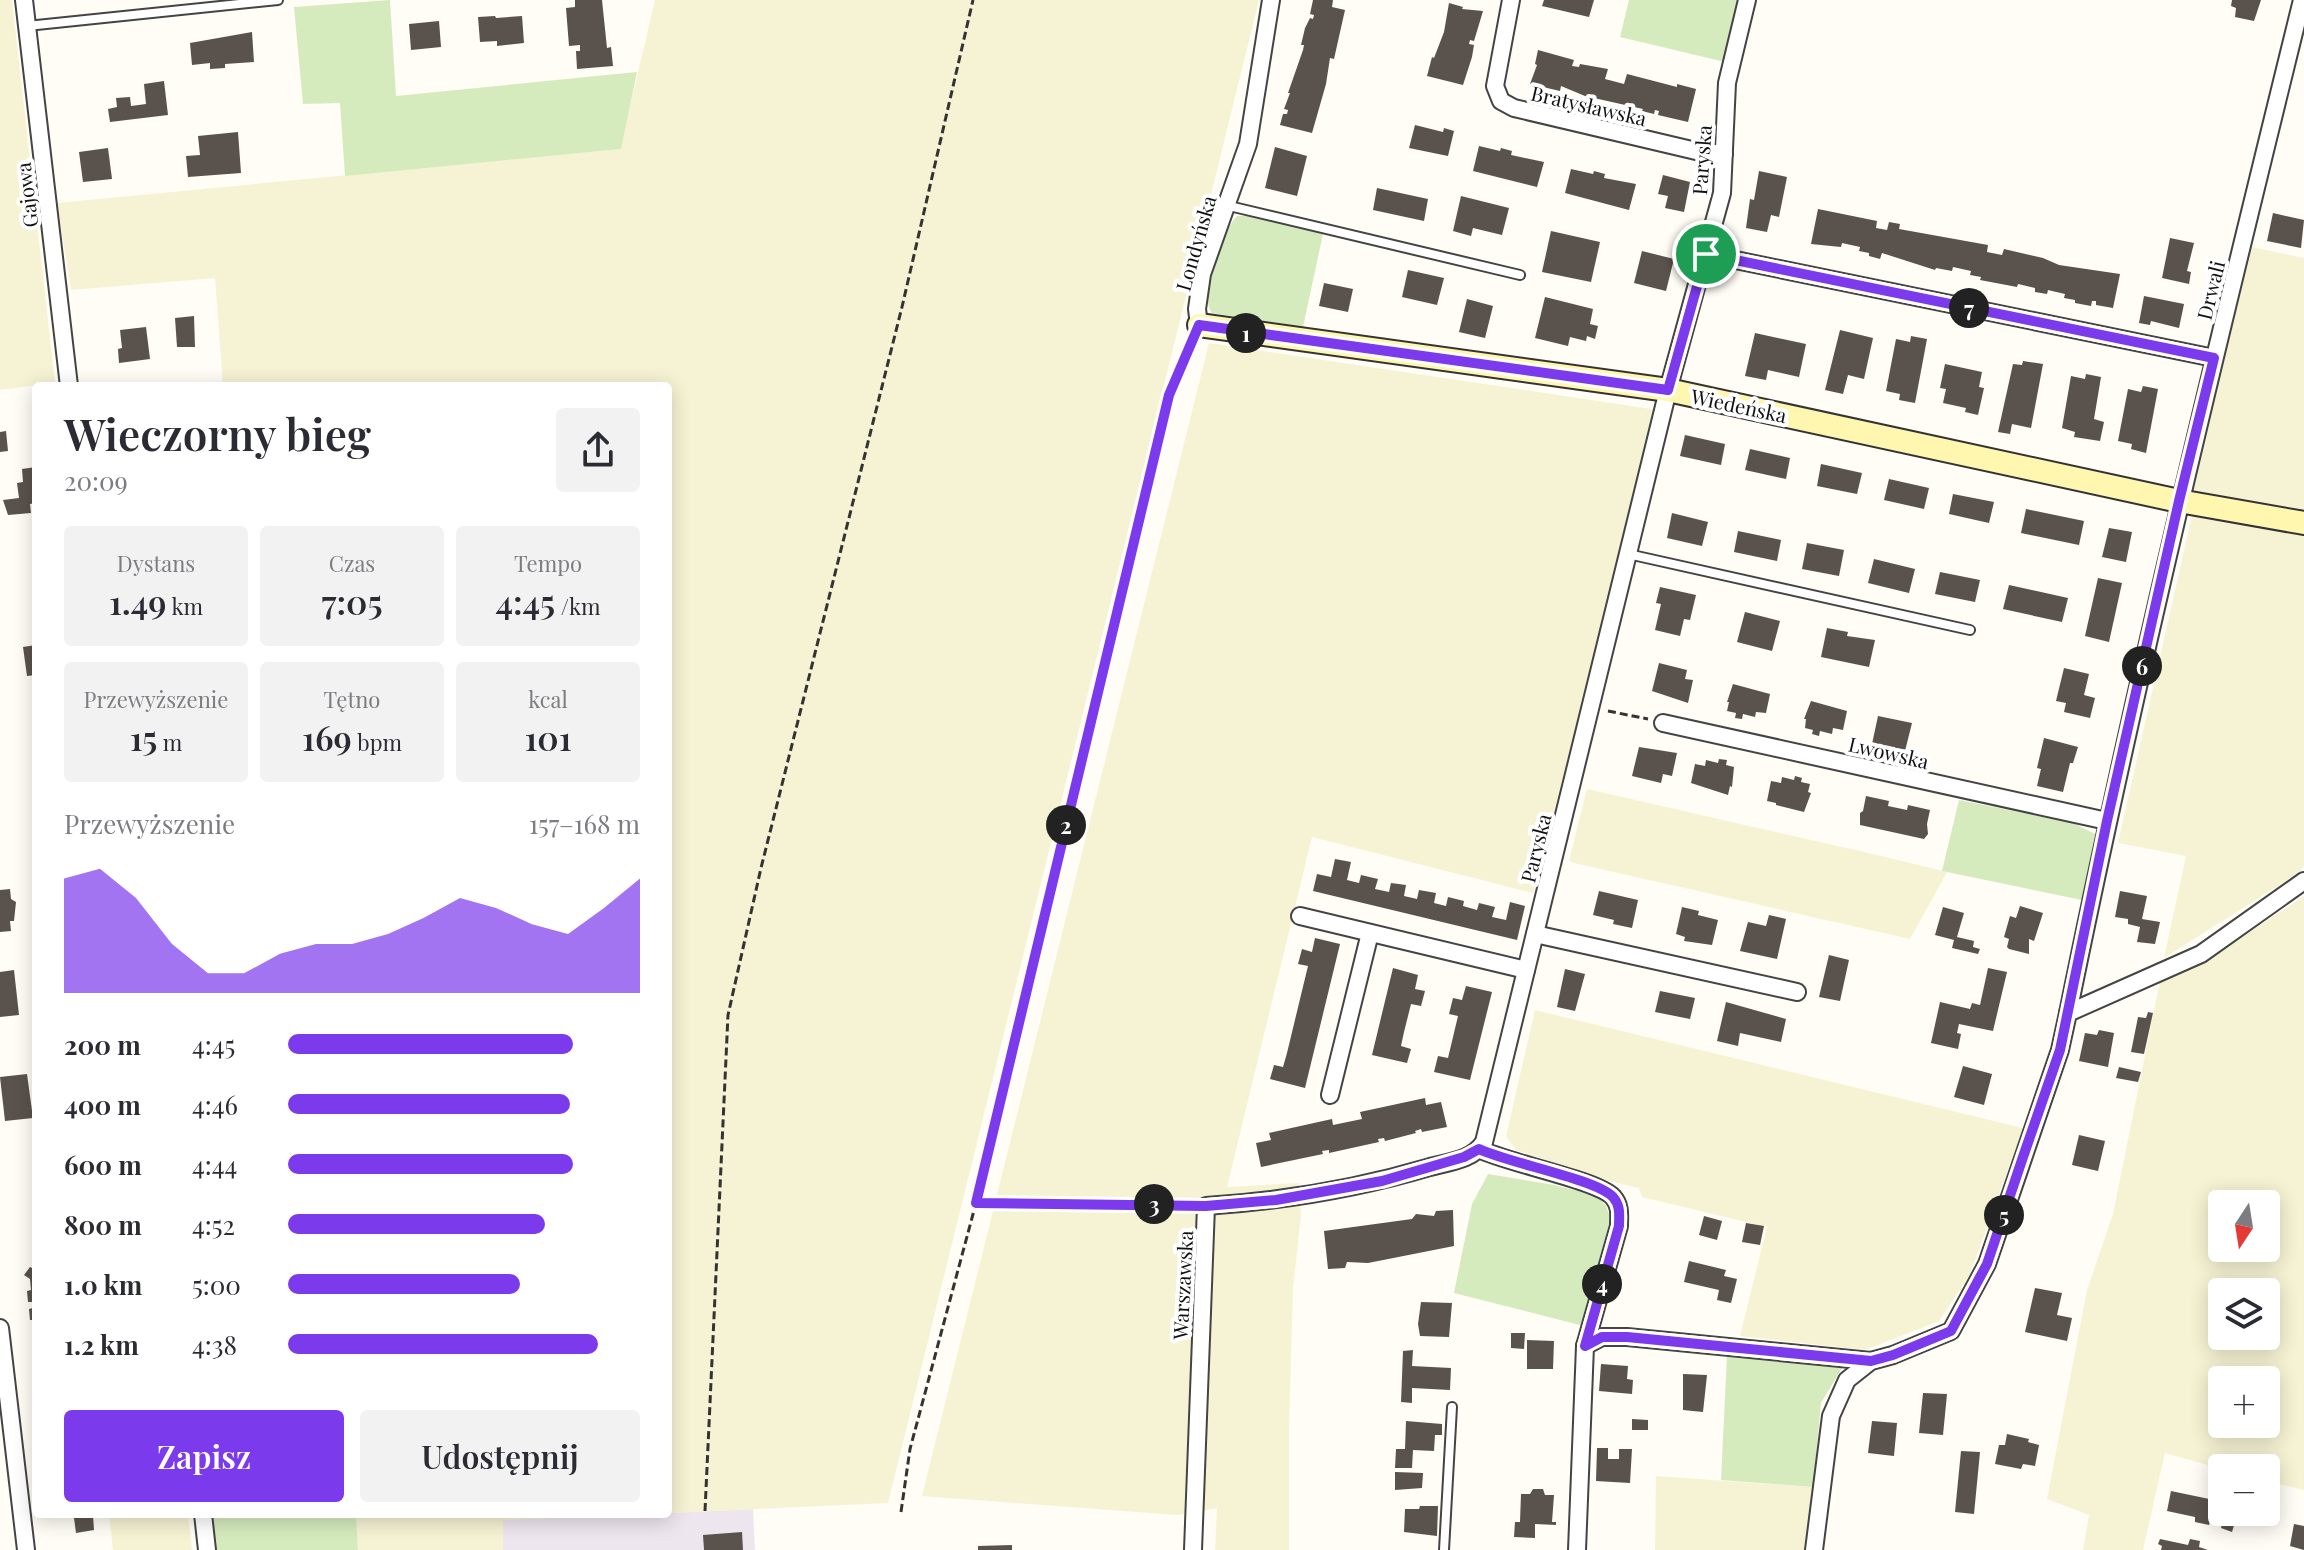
<!DOCTYPE html>
<html lang="pl">
<meta charset="utf-8">
<style>
:root{--surface:#fff;--page:#f2f2f3;--text:#2b2b33;--muted:#7c7c81;--accent:#7c3aed}
body{margin:0;font-family:"Playfair Display",serif;background:var(--page);color:var(--text);height:100vh;display:flex;flex-direction:column;font-size:30px;white-space:nowrap}
*{box-sizing:border-box;margin:0}
p{font-size:26px;color:var(--muted)}
.icon{flex:none;width:44px;height:44px;fill:none;stroke:currentColor;stroke-width:2;stroke-linecap:round;stroke-linejoin:round}
.map{position:relative;flex:1;overflow:hidden}
.side{position:absolute;left:32px;top:382px;width:640px;height:1136px;display:flex;flex-direction:column;background:var(--surface);border-radius:8px;box-shadow:0 4px 20px #0003}
.side>*{flex:none}
.needle{width:52px;rotate:192deg}
.controls{position:absolute;left:2208px;top:1190px;display:grid;gap:16px}
.controls a{display:grid;place-items:center;width:72px;height:72px;border-radius:8px;background:var(--surface);box-shadow:0 4px 20px #0003;font-size:40px}
.pin{position:absolute;display:grid;place-items:center;width:68px;height:68px;color:#fff;margin:-34px;border:4px solid #fff;border-radius:50%;box-shadow:0 2px 8px #0007}
.km{position:absolute;width:40px;height:40px;margin:-20px;border-radius:50%;background:#222;color:#fff;font-size:22px;line-height:40px;text-align:center}
.round{display:grid;place-items:center;flex:none;width:84px;height:84px;border-radius:8px;background:var(--page)}
.summary{display:flex;align-items:center;justify-content:space-between;height:136px;padding:0 32px}
h1{font-size:44px;font-weight:600;line-height:60px}
.figures{display:grid;grid-template-columns:repeat(3,1fr);gap:12px;height:136px;padding:8px 32px}
.figures div{display:grid;align-content:center;border-radius:8px;background:var(--page);text-align:center}
.figures b{font-size:34px;font-weight:600}
.figures small{font-size:22px;font-weight:400}
.figures p{font-size:22px}
.chart{height:224px;padding:16px 32px}
.chart p{display:flex;justify-content:space-between}
.chart svg{width:100%;height:144px;margin-top:8px;fill:var(--accent);opacity:.7}
.primary-button{display:flex;gap:16px;margin-top:auto;padding:16px 32px}
.primary-button a{flex:1;height:92px;border-radius:8px;background:var(--accent);color:#fff;font-size:32px;font-weight:600;line-height:92px;text-align:center}
.primary-button a+a{background:var(--page);color:var(--text)}
ul{padding:0 32px;list-style:none;font-size:26px}
li{display:grid;grid-template-columns:128px 96px 1fr;align-items:center;height:60px}
li i{height:20px;border-radius:10px;background:var(--accent)}
.map>svg:first-child{display:block}
.industrial{fill:#eee6ef}
.farmland{fill:#f6f3d4;fill-rule:evenodd}
.green{fill:#d5ebbd}
.building{fill:#5a524d}
.lines{fill:none;stroke-linecap:round;stroke-linejoin:round}
.lane-casing{stroke:#444;stroke-width:12}
.street-casing{stroke:#444;stroke-width:20}
.secondary-casing{stroke:#333;stroke-width:26}
.path{stroke:#333;stroke-width:3;stroke-dasharray:8 4;stroke-linecap:butt}
.lane{stroke:#fff;stroke-width:8}
.street{stroke:#fff;stroke-width:16}
.secondary{stroke:#fff6b0;stroke-width:22}
.route-casing{stroke:#fff;stroke-width:16}
.route{stroke:#7c3aed;stroke-width:10}
.labels{text-anchor:middle;dominant-baseline:central;stroke-width:8;stroke-linejoin:round;paint-order:stroke}
.street-label{font-size:20px;fill:#111;stroke:#fff}
</style>
<div class="map">
<svg width="2304" height="1550" viewBox="0 0 2304 1550">
<rect width="100%" height="100%" fill="#fffdf5"/>
<polygon class="industrial" points="753,1509 755,1550 503,1550 502,1520"/>
<g class="farmland">
<polygon points="0,0 12,0 55,383 0,390"/>
<polygon points="655,0 1259,0 888,1503 668,1513 668,386 223,386 215,278 71,290 57,203 620,149"/>
<polygon points="2247,246 2304,258 2304,514 2192,491"/>
<polygon points="1209,343 1658,410 1533,893 1312,837 1227,1187 1299,1183 1301,1215 1293,1289 1289,1428 1289,1550 1215,1550 1217,1508 1177,1515 922,1496"/>
<polygon points="2192,515 2304,533 2304,865 2300,872 2164,958 2186,856 2118,843"/>
<polygon points="1587,789 1886,857 1947,872 1910,939 1574,863 1569,861"/>
<path d="M2304,896V1490L2266,1481V1468L2222,1469L2165,1453L2143,1550H2083L2089,1515L2047,1499L2087,1290L2113,1214L2160,981L2205,961ZM2222,1204H2266V1248H2222ZM2222,1292H2266V1336H2222ZM2222,1380H2266V1424H2222Z"/>
<polygon points="1535,1010 2023,1128 1970,1274 1939,1321 1865,1350 1740,1336 1767,1227 1642,1197 1639,1188 1608,1181 1516,1150 1506,1136"/>
<polygon points="1656,1476 1813,1487 1806,1550 1655,1550"/>
<polygon points="109,1514 188,1514 192,1550 113,1550"/>
<polygon points="356,1514 644,1514 503,1520 503,1550 358,1550"/>
</g>
<g class="green">
<polygon points="390,0 396,96 637,72 621,149 345,176 340,103 303,104 294,7"/>
<polygon points="1629,0 1739,0 1725,62 1620,37"/>
<path d="M1237,216H1252L1323,234L1303,327L1212,313C1197,295 1222,232 1237,216Z"/>
<polygon points="1959,800 2073,823 2095,834 2082,900 1942,871"/>
<polygon points="1488,1174 1554,1185 1597,1196 1606,1206 1612,1223 1584,1326 1454,1293 1472,1204"/>
<polygon points="1727,1355 1842,1368 1821,1403 1813,1487 1721,1480"/>
<polygon points="212,1514 356,1514 358,1550 216,1550"/>
</g>
<g class="building">
<polygon points="575,0 602,0 607,48 611,47 613,66 577,69 576,51 580,51 580,45 569,46 566,8 575,7"/>
<polygon points="1313,0 1333,0 1332,7 1345,10 1334,59 1330,58 1326,84 1312,133 1280,125 1283,114 1287,114 1288,110 1284,109 1290,93 1288,93 1303,50 1304,45 1301,45 1305,28 1310,18 1313,19 1314,15 1310,14"/>
<polygon points="1544,0 1594,0 1589,17 1542,6"/>
<polygon points="2232,0 2261,0 2254,21 2235,17 2236,8 2231,6"/>
<polygon points="1449,3 1463,7 1462,9 1483,11 1474,41 1470,40 1469,44 1474,45 1472,57 1463,85 1427,76 1432,57 1434,58 1444,32"/>
<polygon points="495,16 496,18 522,16 524,43 497,46 497,41 480,42 478,17"/>
<polygon points="439,21 441,47 411,50 409,24"/>
<polygon points="252,32 254,62 225,64 225,68 210,69 210,63 192,65 190,43"/>
<polygon points="1538,50 1574,60 1572,66 1579,67 1580,64 1608,69 1605,79 1624,84 1627,74 1677,87 1677,84 1696,89 1688,122 1658,115 1659,111 1655,110 1654,114 1642,111 1643,109 1585,96 1561,86 1560,91 1530,84 1537,65 1535,64"/>
<polygon points="164,81 168,115 110,122 108,109 117,107 116,98 130,97 131,106 146,104 144,84"/>
<polygon points="1415,125 1443,132 1444,128 1454,131 1448,156 1409,148"/>
<polygon points="238,132 241,173 188,177 186,156 200,155 198,136"/>
<polygon points="1479,146 1500,151 1501,148 1512,151 1511,155 1544,162 1537,187 1473,171"/>
<polygon points="1275,147 1307,156 1297,196 1265,188"/>
<polygon points="108,148 112,179 83,182 79,152"/>
<polygon points="1571,169 1593,174 1594,171 1605,174 1604,178 1636,184 1629,210 1565,193"/>
<polygon points="1759,171 1787,177 1779,217 1771,215 1767,232 1746,228 1750,199 1754,200"/>
<polygon points="1663,175 1690,182 1684,212 1665,208 1668,196 1658,194"/>
<polygon points="1377,188 1428,199 1424,221 1373,210"/>
<polygon points="1461,196 1509,208 1502,235 1473,228 1471,236 1453,231"/>
<polygon points="1818,209 1877,221 1876,228 1887,230 1889,222 1900,224 1899,229 1988,245 1987,252 2002,255 2004,249 2043,258 2059,265 2120,274 2113,308 2096,305 2096,301 2092,301 2091,306 2075,303 2075,300 2064,298 2065,294 2052,291 2048,290 2047,294 2035,292 2035,288 2018,284 2017,287 1980,280 1981,277 1970,275 1971,271 1953,267 1952,271 1936,268 1935,270 1882,253 1880,259 1869,256 1869,253 1859,251 1860,247 1842,243 1841,247 1811,244"/>
<polygon points="2273,213 2304,220 2301,248 2267,241"/>
<polygon points="1551,231 1600,242 1591,282 1542,272"/>
<polygon points="2170,238 2194,243 2187,271 2191,272 2189,284 2162,278"/>
<polygon points="1642,251 1674,259 1666,291 1634,283"/>
<polygon points="1408,270 1444,278 1437,305 1402,297"/>
<polygon points="1324,283 1353,289 1348,312 1319,306"/>
<polygon points="2144,296 2184,304 2179,328 2151,321 2150,325 2139,323"/>
<polygon points="1545,297 1593,309 1590,324 1598,326 1595,339 1587,336 1586,341 1570,337 1568,346 1535,338"/>
<polygon points="1467,299 1493,306 1485,338 1459,332"/>
<polygon points="194,316 195,347 177,347 175,318"/>
<polygon points="146,327 150,359 119,363 118,349 122,348 120,330"/>
<polygon points="1840,330 1873,338 1864,379 1848,375 1843,394 1825,390"/>
<polygon points="1755,333 1806,344 1799,377 1768,370 1766,380 1745,376"/>
<polygon points="1911,336 1927,339 1915,403 1899,400 1900,394 1886,391 1896,339 1910,342"/>
<polygon points="2023,361 2043,364 2031,428 2012,424 2010,434 1998,432 2013,364 2022,365"/>
<polygon points="1945,364 1982,372 1979,387 1984,388 1978,415 1965,412 1966,408 1943,403 1946,389 1940,388"/>
<polygon points="2086,374 2101,377 2094,419 2104,422 2100,441 2074,437 2075,432 2062,428 2071,376 2085,379"/>
<polygon points="2143,386 2158,389 2146,453 2131,449 2132,444 2118,441 2128,389 2141,392"/>
<polygon points="6,431 8,451 0,452 0,432"/>
<polygon points="1685,435 1725,444 1721,465 1680,456"/>
<polygon points="1750,449 1790,458 1786,479 1745,470"/>
<polygon points="1821,464 1862,473 1857,494 1817,486"/>
<polygon points="36,467 36,503 30,504 31,513 8,515 3,500 19,498 17,483 23,482 22,469"/>
<polygon points="1889,479 1929,488 1924,509 1884,500"/>
<polygon points="1953,494 1994,502 1989,523 1949,514"/>
<polygon points="2026,509 2084,521 2079,545 2021,533"/>
<polygon points="1672,513 1708,522 1702,546 1667,538"/>
<polygon points="2109,528 2132,532 2126,562 2102,557"/>
<polygon points="1738,531 1781,540 1777,561 1734,552"/>
<polygon points="1807,543 1844,550 1839,576 1802,569"/>
<polygon points="1874,559 1915,569 1909,593 1868,583"/>
<polygon points="1940,572 1980,580 1975,602 1935,594"/>
<polygon points="2098,578 2122,583 2109,642 2085,636"/>
<polygon points="2009,585 2068,598 2062,622 2003,609"/>
<polygon points="1660,587 1696,595 1690,620 1684,619 1680,636 1655,630 1661,604 1656,603"/>
<polygon points="1745,612 1780,621 1772,651 1737,642"/>
<polygon points="1827,628 1848,632 1847,636 1875,640 1869,667 1821,657"/>
<polygon points="36,645 36,675 27,676 23,647"/>
<polygon points="1659,663 1687,670 1685,679 1693,680 1688,703 1652,691"/>
<polygon points="2064,668 2089,674 2084,695 2095,698 2090,718 2064,712 2066,703 2056,701"/>
<polygon points="1733,684 1770,694 1766,713 1756,712 1755,717 1743,714 1742,719 1735,718 1736,713 1727,711 1729,702 1727,702"/>
<polygon points="1811,701 1847,711 1843,730 1833,728 1832,734 1820,731 1819,736 1812,734 1813,730 1805,728 1806,719 1804,719"/>
<polygon points="1878,716 1912,723 1905,751 1872,744"/>
<polygon points="2044,738 2078,747 2073,763 2070,763 2063,792 2037,786 2041,769 2037,768"/>
<polygon points="1639,747 1677,753 1672,776 1663,774 1661,783 1632,776"/>
<polygon points="1719,759 1727,760 1726,765 1734,767 1732,787 1730,786 1728,795 1691,783 1695,764 1705,766 1706,760 1718,763"/>
<polygon points="1795,776 1802,778 1801,782 1810,784 1808,792 1811,793 1804,812 1776,805 1776,803 1767,801 1771,781 1781,783 1782,777 1794,780"/>
<polygon points="1866,796 1889,801 1888,806 1907,810 1908,805 1930,810 1927,824 1928,834 1924,839 1860,825 1860,813 1863,811"/>
<polygon points="1335,859 1351,862 1347,880 1359,883 1361,875 1378,879 1375,889 1389,892 1391,883 1406,885 1404,896 1417,899 1419,890 1436,893 1434,903 1446,906 1448,897 1464,901 1463,906 1477,910 1479,903 1495,907 1492,917 1506,920 1510,902 1525,906 1517,940 1313,891 1317,874 1331,877"/>
<polygon points="10,889 11,899 16,902 14,921 10,921 11,931 0,932 0,890"/>
<polygon points="1599,891 1638,900 1632,928 1613,924 1614,920 1593,915"/>
<polygon points="2120,891 2147,896 2142,919 2160,922 2155,944 2137,942 2140,927 2128,924 2128,919 2115,917"/>
<polygon points="2020,906 2043,913 2034,941 2029,939 2029,954 2009,949 2007,947 2009,939 2004,937 2010,916 2016,918"/>
<polygon points="1682,907 1699,911 1698,915 1718,920 1712,945 1684,941 1685,937 1676,934"/>
<polygon points="1943,907 1964,913 1957,937 1974,941 1973,947 1980,949 1978,954 1952,948 1954,940 1935,935"/>
<polygon points="1769,915 1786,919 1777,959 1740,951 1748,922 1766,926"/>
<polygon points="1315,938 1340,944 1305,1088 1270,1079 1274,1065 1283,1067 1287,1053 1308,966 1298,964 1302,949 1312,952"/>
<polygon points="1829,955 1849,960 1840,1001 1819,997"/>
<polygon points="1393,968 1418,975 1415,989 1425,991 1421,1006 1411,1004 1404,1032 1401,1046 1411,1049 1407,1063 1372,1055"/>
<polygon points="1988,968 2007,972 1993,1031 1959,1024 1957,1033 1961,1034 1958,1049 1931,1043 1940,1002 1970,1009 1972,1003 1980,1005"/>
<polygon points="1565,969 1585,974 1575,1011 1557,1007"/>
<polygon points="14,970 19,1015 0,1017 0,972"/>
<polygon points="1466,986 1492,992 1470,1080 1434,1072 1438,1056 1448,1058 1458,1016 1449,1014 1453,998 1462,1000"/>
<polygon points="1660,991 1695,998 1690,1019 1655,1012"/>
<polygon points="1726,1002 1786,1019 1781,1042 1740,1033 1738,1046 1717,1041"/>
<polygon points="2148,1012 2153,1013 2144,1054 2131,1052 2138,1017 2146,1018"/>
<polygon points="2099,1030 2114,1033 2108,1067 2079,1061 2085,1033 2097,1035"/>
<polygon points="1963,1066 1992,1074 1984,1105 1954,1097"/>
<polygon points="2119,1067 2141,1072 2138,1082 2116,1078"/>
<polygon points="27,1074 33,1118 5,1121 0,1077"/>
<polygon points="1425,1098 1426,1105 1441,1102 1447,1127 1422,1132 1421,1129 1415,1131 1416,1133 1385,1141 1384,1138 1378,1139 1379,1142 1329,1153 1329,1150 1322,1151 1323,1154 1261,1167 1256,1143 1271,1140 1269,1133 1332,1119 1333,1125 1362,1119 1360,1112"/>
<polygon points="2079,1135 2105,1141 2098,1171 2072,1165"/>
<polygon points="1453,1210 1454,1246 1368,1263 1347,1262 1345,1268 1328,1269 1324,1231 1412,1219 1416,1214 1434,1216 1436,1211"/>
<polygon points="1704,1216 1722,1221 1717,1240 1699,1235"/>
<polygon points="1746,1223 1764,1226 1760,1245 1742,1242"/>
<polygon points="1689,1261 1726,1270 1724,1276 1737,1279 1731,1303 1717,1300 1719,1290 1684,1282"/>
<polygon points="30,1267 36,1270 36,1320 30,1320 29,1309 33,1308 32,1302 28,1302 27,1291 31,1290 30,1279 24,1275"/>
<polygon points="2035,1288 2062,1293 2057,1315 2072,1318 2067,1341 2025,1332"/>
<polygon points="1421,1302 1452,1303 1449,1337 1420,1336 1418,1324"/>
<polygon points="1511,1333 1525,1333 1524,1349 1511,1348"/>
<polygon points="1527,1340 1554,1341 1553,1369 1527,1369"/>
<polygon points="1413,1350 1412,1366 1451,1368 1450,1390 1412,1388 1412,1403 1401,1402 1403,1351"/>
<polygon points="1601,1364 1628,1366 1627,1379 1633,1380 1632,1394 1599,1391"/>
<polygon points="1683,1374 1707,1375 1703,1412 1683,1410"/>
<polygon points="1923,1393 1947,1394 1943,1435 1919,1433"/>
<polygon points="1632,1419 1648,1420 1648,1430 1632,1430"/>
<polygon points="1406,1421 1442,1424 1442,1435 1435,1435 1434,1451 1413,1450 1412,1468 1395,1468 1396,1449 1405,1449"/>
<polygon points="1872,1421 1897,1423 1894,1456 1868,1453"/>
<polygon points="2007,1434 2029,1439 2028,1442 2039,1445 2035,1466 2023,1464 2021,1469 1995,1464 1999,1445 2005,1445"/>
<polygon points="1597,1448 1608,1448 1608,1459 1619,1459 1619,1449 1632,1449 1630,1483 1596,1481"/>
<polygon points="1961,1451 1980,1452 1974,1514 1955,1512"/>
<polygon points="1395,1472 1423,1473 1422,1488 1395,1490"/>
<polygon points="1533,1489 1543,1489 1545,1495 1554,1495 1552,1522 1556,1522 1556,1525 1535,1524 1535,1538 1514,1537 1515,1522 1520,1522 1521,1494 1530,1494"/>
<polygon points="2171,1491 2214,1500 2213,1508 2217,1510 2215,1518 2211,1517 2209,1525 2195,1522 2195,1517 2167,1511"/>
<polygon points="1420,1506 1438,1506 1437,1536 1404,1532 1405,1509 1419,1509"/>
<polygon points="2225,1512 2238,1512 2232,1532 2221,1528"/>
<polygon points="93,1515 94,1530 76,1533 74,1518"/>
<polygon points="2294,1524 2304,1526 2304,1550 2290,1546"/>
<polygon points="742,1532 743,1550 704,1550 703,1535"/>
<polygon points="2160,1539 2188,1545 2190,1539 2200,1541 2199,1547 2208,1550 2161,1550 2162,1546 2158,1544"/>
<polygon points="1012,1545 1012,1550 978,1550 978,1546"/>
</g>
<g class="lines">
<defs>
<g id="lane">
<polyline points="27,26 278,0"/>
<polyline points="1225,205 1520,275"/>
<polyline points="1628,554 1970,630"/>
<polyline points="1444,1550 1452,1407"/>
</g>
<g id="street">
<polyline points="24,0 69,386"/>
<polyline points="1511,0 1495,86 1501,101 1514,108 1696,151 1724,154"/>
<polyline points="1706,254 2214,358"/>
<polyline points="1199,325 1197,309 1202,274 1248,144 1271,0"/>
<polyline points="1663,723 2107,821"/>
<polyline points="1300,916 1526,970"/>
<polyline points="1535,934 1797,992"/>
<path d="M2068,1013C2137,673 2219,337 2302,0"/>
<polyline points="1330,1095 1370,933"/>
<path d="M1479,1149C1507,1163 1597,1180 1613,1197C1621,1206 1619,1216 1619,1226L1585,1346"/>
<polyline points="0,1328 26,1550"/>
<polyline points="203,1514 207,1550"/>
<path d="M1193,1550L1206,1206C1283,1201 1356,1189 1430,1167C1449,1162 1473,1160 1484,1142L1668,390L1722,193L1727,83L1747,0"/>
<polyline points="1577,1550 1585,1346 1602,1337 1627,1337 1871,1361"/>
<polyline points="1814,1550 1831,1416 1847,1380 1871,1361 1893,1355 1951,1331 1987,1264 2060,1050 2068,1013 2201,954 2304,881"/>
</g>
<polyline id="secondary" points="1199,325 1668,390 2179,501 2304,523"/>
</defs>
<use href="#lane" class="lane-casing"/>
<use href="#street" class="street-casing"/>
<use href="#secondary" class="secondary-casing"/>
<g class="path">
<polyline points="1608,711 1648,719"/>
<polyline points="976,1203 1188,1204"/>
<polyline points="705,1511 728,1015 761,868 902,307 973,0"/>
<polyline points="901,1512 910,1449 976,1203 1169,395 1191,343"/>
</g>
<use href="#lane" class="lane"/>
<use href="#street" class="street"/>
<use href="#secondary" class="secondary"/>
</g>
<g class="lines">
<defs>
<path id="route" d="M1706,254L2214,358L2179,501L2107,821L2060,1050L2023,1157L1987,1264L1951,1331L1893,1355L1871,1361L1627,1337H1602L1585,1346L1619,1226C1619,1216 1621,1206 1613,1197C1596,1179 1508,1163 1479,1149L1464,1157L1382,1181L1276,1200L1206,1206L976,1203L1169,395L1199,325L1668,390Z"/>
</defs>
<use href="#route" class="route-casing"/>
<use href="#route" class="route"/>
</g>
<g class="labels">
<g class="street-label">
<text transform="translate(1589 105) rotate(13)">Bratysławska</text>
<text transform="translate(1701 160) rotate(-86)">Paryska</text>
<text transform="translate(26 195) rotate(-97)">Gajowa</text>
<text transform="translate(1195 243) rotate(-74)">Londyńska</text>
<text transform="translate(2210 290) rotate(-76)">Drwali</text>
<text transform="translate(1739 405) rotate(12)">Wiedeńska</text>
<text transform="translate(1889 752) rotate(13)">Lwowska</text>
<text transform="translate(1535 848) rotate(-76)">Paryska</text>
<text transform="translate(1182 1285) rotate(-87)">Warszawska</text>
</g>
</g>
</svg>
<div class="controls">
<a><svg class="needle" viewBox="-14 -14 28 28"><path d="M0-13l5 13h-10z" fill="#e53935"/><path d="M0 13l5-13h-10z" fill="#7c7c81"/></svg></a>
<a><svg class="icon" aria-label="layers" viewBox="0 0 24 24"><path d="M12 4l9 5-9 5-9-5zM3 14l9 5 9-5"/></svg></a>
<a>+</a>
<a>−</a>
</div>
<div class="pin" style="left:1706px;top:254px;background:#1e9e55"><svg class="icon" aria-label="arrive" viewBox="0 0 24 24"><path d="M6 21V4h12l-3 4 3 4H6"/></svg></div>
<b class="km" style="left:1246px;top:333px">1</b>
<b class="km" style="left:1066px;top:825px">2</b>
<b class="km" style="left:1154px;top:1204px">3</b>
<b class="km" style="left:1602px;top:1284px">4</b>
<b class="km" style="left:2004px;top:1215px">5</b>
<b class="km" style="left:2142px;top:666px">6</b>
<b class="km" style="left:1969px;top:308px">7</b>
<section class="side">
<div class="summary"><div><h1>Wieczorny bieg</h1><p>20:09</p></div><a class="round"><svg class="icon" aria-label="share" viewBox="0 0 24 24"><path d="M12 15V3M7 8l5-5 5 5M5 13v7h14v-7"/></svg></a></div>
<div class="figures">
<div><p>Dystans</p><b>1.49<small> km</small></b></div>
<div><p>Czas</p><b>7:05</b></div>
<div><p>Tempo</p><b>4:45<small> /km</small></b></div>
</div>
<div class="figures">
<div><p>Przewyższenie</p><b>15<small> m</small></b></div>
<div><p>Tętno</p><b>169<small> bpm</small></b></div>
<div><p>kcal</p><b>101</b></div>
</div>
<div class="chart"><p><span>Przewyższenie</span>157–168 m</p>
<svg viewBox="0 0 160 44" preserveAspectRatio="none"><path d="M0 44V9L10 6L20 15L30 29L40 38L50 38L60 32L70 29L80 29L90 26L100 21L110 15L120 18L130 23L140 26L150 18L160 9V44z"/></svg>
</div>
<ul>
<li><b>200 m</b>4:45<i style="width:81%"></i></li>
<li><b>400 m</b>4:46<i style="width:80%"></i></li>
<li><b>600 m</b>4:44<i style="width:81%"></i></li>
<li><b>800 m</b>4:52<i style="width:73%"></i></li>
<li><b>1.0 km</b>5:00<i style="width:66%"></i></li>
<li><b>1.2 km</b>4:38<i style="width:88%"></i></li>
</ul>
<div class="primary-button"><a>Zapisz</a><a>Udostępnij</a></div>
</section>
</div>
